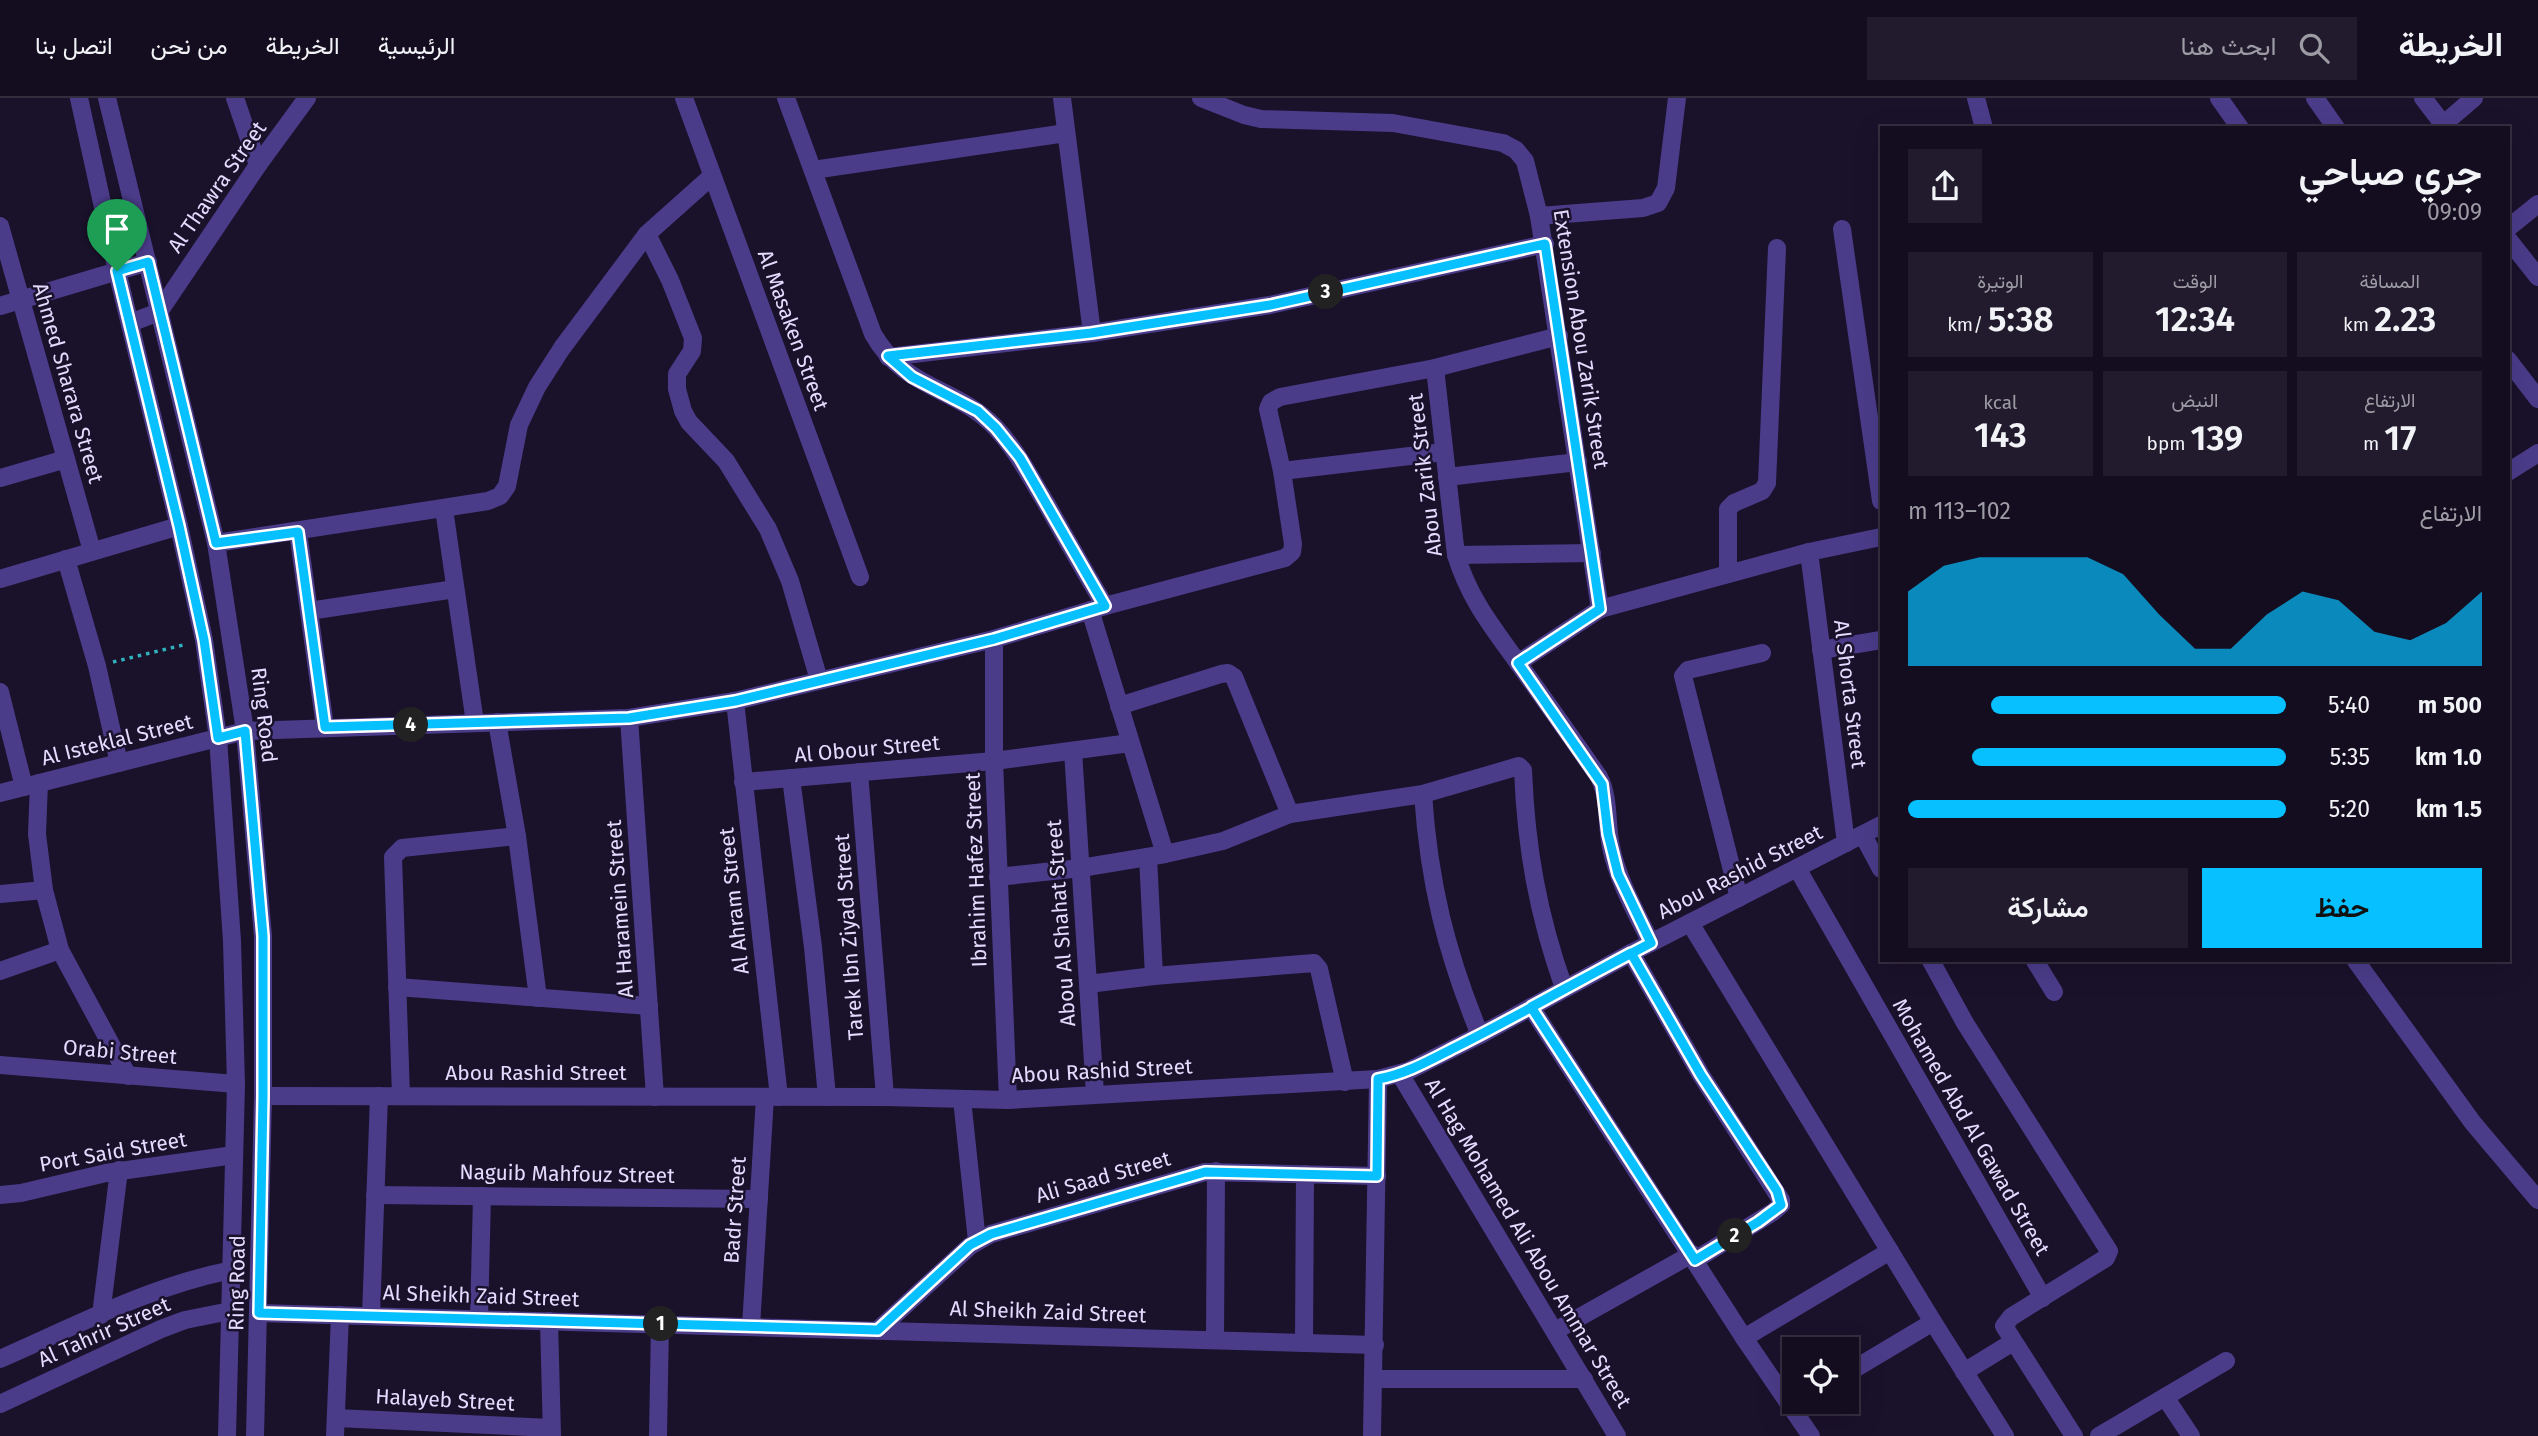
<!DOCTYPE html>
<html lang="ar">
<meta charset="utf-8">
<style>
:root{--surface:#140d20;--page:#211b2d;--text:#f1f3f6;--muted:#9d9ca5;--line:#332d3e;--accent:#07c0ff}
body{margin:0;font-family:"Fira Sans",Vazirmatn,sans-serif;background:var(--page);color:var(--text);direction:rtl;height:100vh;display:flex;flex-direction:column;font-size:26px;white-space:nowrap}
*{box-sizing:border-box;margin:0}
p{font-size:23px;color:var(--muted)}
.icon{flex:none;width:38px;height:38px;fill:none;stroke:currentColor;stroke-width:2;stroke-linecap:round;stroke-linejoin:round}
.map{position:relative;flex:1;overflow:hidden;direction:ltr}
.panel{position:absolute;left:1880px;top:28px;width:630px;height:836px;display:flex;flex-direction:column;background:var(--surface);border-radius:0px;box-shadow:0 7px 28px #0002,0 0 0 2px var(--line);direction:rtl}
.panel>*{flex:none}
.controls{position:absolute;left:1782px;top:1239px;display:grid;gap:14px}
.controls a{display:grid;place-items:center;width:77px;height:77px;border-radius:0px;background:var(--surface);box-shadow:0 7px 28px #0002,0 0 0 2px var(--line);font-size:35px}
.pin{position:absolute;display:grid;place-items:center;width:60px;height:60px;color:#fff;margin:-72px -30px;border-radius:50% 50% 50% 0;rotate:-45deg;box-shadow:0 0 7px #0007}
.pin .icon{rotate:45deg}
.km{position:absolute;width:35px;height:35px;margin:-18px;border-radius:50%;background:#222;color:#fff;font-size:19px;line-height:35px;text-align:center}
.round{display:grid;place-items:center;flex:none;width:74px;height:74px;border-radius:0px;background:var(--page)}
.overview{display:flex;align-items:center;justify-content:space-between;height:119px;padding:0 28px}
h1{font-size:38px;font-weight:600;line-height:52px}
.figures{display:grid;grid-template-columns:repeat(3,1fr);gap:10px;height:119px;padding:7px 28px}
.figures div{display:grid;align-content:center;border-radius:0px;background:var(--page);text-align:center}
.figures b{font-size:35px;font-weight:600}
.figures small{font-size:19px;font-weight:400}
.figures p{font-size:19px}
.chart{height:196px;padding:14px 28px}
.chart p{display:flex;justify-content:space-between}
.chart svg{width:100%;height:126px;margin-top:7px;fill:var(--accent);opacity:.7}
.button{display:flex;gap:14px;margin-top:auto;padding:14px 28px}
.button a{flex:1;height:80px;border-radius:0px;background:var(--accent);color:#111;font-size:28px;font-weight:600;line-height:80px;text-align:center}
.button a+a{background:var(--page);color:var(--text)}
ul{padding:0 28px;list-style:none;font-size:23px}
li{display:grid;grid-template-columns:112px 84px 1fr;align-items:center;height:52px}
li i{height:18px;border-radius:9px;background:var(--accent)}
header{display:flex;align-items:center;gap:42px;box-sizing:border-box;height:98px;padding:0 35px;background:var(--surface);border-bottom:2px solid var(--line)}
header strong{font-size:33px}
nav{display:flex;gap:38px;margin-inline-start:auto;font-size:24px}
.search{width:490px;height:63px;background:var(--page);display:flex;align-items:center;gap:18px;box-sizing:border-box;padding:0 24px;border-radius:0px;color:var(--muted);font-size:26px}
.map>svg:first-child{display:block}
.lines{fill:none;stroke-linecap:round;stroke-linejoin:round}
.path{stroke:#30b1be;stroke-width:3.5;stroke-dasharray:3.5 5;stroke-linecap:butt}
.minor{stroke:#4b3c8a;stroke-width:18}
.route-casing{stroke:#fff;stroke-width:14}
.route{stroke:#07c0ff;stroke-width:9}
.labels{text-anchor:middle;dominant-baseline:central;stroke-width:5;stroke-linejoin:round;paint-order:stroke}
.street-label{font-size:21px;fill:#e5dbff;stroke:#1a112b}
</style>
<header>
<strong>الخريطة</strong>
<div class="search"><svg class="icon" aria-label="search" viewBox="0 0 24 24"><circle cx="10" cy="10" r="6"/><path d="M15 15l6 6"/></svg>ابحث هنا</div>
<nav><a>الرئيسية</a><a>الخريطة</a><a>من نحن</a><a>اتصل بنا</a></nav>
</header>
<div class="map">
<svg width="2538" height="1338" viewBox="0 0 2538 1338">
<rect width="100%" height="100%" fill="#1a112b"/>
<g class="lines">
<polyline class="path" points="113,564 187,546"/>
<g class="minor">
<polyline points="79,0 117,173 179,428 204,542 218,640 232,843 236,986 227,1338"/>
<polyline points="107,0 216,445 245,633 263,838 263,998 255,1338"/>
<polyline points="235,0 258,67"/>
<polyline points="684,0 860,479"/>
<path d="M786,0L873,236C905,292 955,288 995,329C1016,351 1030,379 1046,405C1065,439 1085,474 1105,508"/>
<polyline points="1062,0 1092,235"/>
<polyline points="1201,0 1244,17 1261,21 1393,25 1503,45 1516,52 1525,63 1539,118 1600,511"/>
<polyline points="1976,0 1984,30"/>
<polyline points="2219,0 2240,30"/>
<polyline points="2315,0 2336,30"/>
<polyline points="2423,0 2443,26"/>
<polyline points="2439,30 2474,0"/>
<polyline points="813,72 1066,35"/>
<polyline points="1539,118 1643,110 1658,105 1666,90 1677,0"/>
<polyline points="0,128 92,453"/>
<polyline points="2508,130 2538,106"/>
<polyline points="1842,131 1881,403"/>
<polyline points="647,136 670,182 693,240 692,253 677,276 677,291 683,313 689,324 726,363 768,431 790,483 819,582"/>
<polyline points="2508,141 2538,179"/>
<polyline points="0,208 148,164"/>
<polyline points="130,225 159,214 258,67 307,0"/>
<polyline points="888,259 1092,235 1270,207 1545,146"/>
<polyline points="2508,262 2538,301"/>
<path d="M1435,270L1456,457C1470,503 1494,531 1521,569C1547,605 1573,642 1599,679C1610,701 1606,726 1611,749C1618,783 1636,814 1651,845"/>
<polyline points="1282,373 1444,354"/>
<polyline points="2508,374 2538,355"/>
<polyline points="1447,379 1578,364"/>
<polyline points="0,380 66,361"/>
<polyline points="444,411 475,625"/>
<polyline points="298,434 325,629"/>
<polyline points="216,445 488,403 500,398 507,388 519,327 537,289 562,250 647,136 712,78"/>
<polyline points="1809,454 1846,745"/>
<polyline points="1456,457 1592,455"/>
<polyline points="66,461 97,568 119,665"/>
<polyline points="1728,475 1728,411 1734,405 1762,393 1767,385 1777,150"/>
<polyline points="0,481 179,428"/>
<polyline points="1090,512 1165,756"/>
<polyline points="309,513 455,491"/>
<polyline points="994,541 994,663 1008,1002"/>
<polyline points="1821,552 1881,542"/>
<polyline points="1518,565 1600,511 1809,454 1881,439"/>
<polyline points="0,594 24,689"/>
<polyline points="735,603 779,999"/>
<polyline points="1119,608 1221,576 1228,575 1234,579 1290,716"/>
<polyline points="629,620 655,999"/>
<polyline points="1073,653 1095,995"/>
<polyline points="859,674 885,999"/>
<polyline points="791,680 813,849 827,999"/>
<polyline points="743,684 994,663 1130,645"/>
<polyline points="39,685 37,736 44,792 60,852 128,978"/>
<polyline points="0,695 245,633 629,620 735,603 994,541 1105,508 1285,460 1292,454 1293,446 1282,373 1268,311 1271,304 1280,299 1435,270 1559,238"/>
<path d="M1423,696C1429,785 1446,854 1480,937"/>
<polyline points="1863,737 1881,771"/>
<polyline points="517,738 538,900"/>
<polyline points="1148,759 1154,878"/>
<polyline points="1797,770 2043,1200"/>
<path d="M998,779L1081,770L1165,756L1223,743L1290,716L1423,696L1519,668L1523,672C1526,750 1538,817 1564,890"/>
<polyline points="0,796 44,792"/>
<polyline points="1739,800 1683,578 1688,572 1762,555"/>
<polyline points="1690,825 1933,1224 2005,1338"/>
<polyline points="1631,855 1701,977 1781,1102 1781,1107 1773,1114 1695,1162"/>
<polyline points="1931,863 1965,925 2109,1153 2106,1160 2011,1219 2004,1228 2074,1338"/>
<polyline points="2035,863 2054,894"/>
<polyline points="2356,863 2473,1025 2538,1102"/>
<polyline points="0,873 60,852"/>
<polyline points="1088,886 1154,878 1314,865 1319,871 1345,984"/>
<polyline points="397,889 649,908"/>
<polyline points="1531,909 1744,1240 1811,1338"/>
<polyline points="0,967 236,986"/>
<polyline points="1400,976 1617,1338"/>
<polyline points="263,998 885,999 1008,1002 1378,981 1408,973 1480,937 1631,855 1881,727"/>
<polyline points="401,998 393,759 402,750 517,738 497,624"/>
<polyline points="962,1001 977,1143"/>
<polyline points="0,1097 21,1095 106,1075 234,1057"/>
<polyline points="375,1097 759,1101"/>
<polyline points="259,1215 1375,1247"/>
<polyline points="101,1217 119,1072"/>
<polyline points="371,1218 379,998"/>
<polyline points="479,1221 482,1098"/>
<polyline points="549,1223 552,1338"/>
<polyline points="751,1229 765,999"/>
<polyline points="878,1232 970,1148 991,1136 1205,1074 1377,1078"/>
<polyline points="1555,1233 1692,1156"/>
<polyline points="1744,1240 1890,1153"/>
<polyline points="1215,1242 1216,1073"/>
<polyline points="1304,1245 1305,1076"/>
<path d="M0,1261C76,1228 150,1188 232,1172"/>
<polyline points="1964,1274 2013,1244"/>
<polyline points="1846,1276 1933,1224"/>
<polyline points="1373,1281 1584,1281"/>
<polyline points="2165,1299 2191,1338"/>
<polyline points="0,1306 161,1231 185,1222 230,1213"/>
<polyline points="336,1320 551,1330"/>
<polyline points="335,1338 340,1217"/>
<polyline points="658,1338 660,1226"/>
<polyline points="1372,1338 1378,981"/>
<polyline points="2099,1338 2226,1263"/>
</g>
</g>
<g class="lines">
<defs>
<path id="route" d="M117,173L179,428L204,542L218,640L245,633L263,838V998L259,1215L878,1232L970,1147L991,1136L1205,1074L1377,1078L1378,981C1407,976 1432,961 1458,948C1516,919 1573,886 1631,855L1701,977L1777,1093L1781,1107L1758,1124L1695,1162L1531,909C1571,887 1611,866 1651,845L1618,776L1608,736L1602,686L1518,565L1600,511L1545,146L1270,207L1091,235L888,258L912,279L978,313L996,330L1020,360L1105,508L994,541L735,603L629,620L325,629L298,434L216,445L148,164L117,173"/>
</defs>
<use href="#route" class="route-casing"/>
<use href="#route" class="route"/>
</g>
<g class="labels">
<g class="street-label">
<text transform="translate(217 89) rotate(-55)">Al Thawra Street</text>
<text transform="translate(793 232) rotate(70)">Al Masaken Street</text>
<text transform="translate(1581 241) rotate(81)">Extension Abou Zarik Street</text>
<text transform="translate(68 285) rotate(74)">Ahmed Sharara Street</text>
<text transform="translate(1425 377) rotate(-97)">Abou Zarik Street</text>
<text transform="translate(1850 596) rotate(83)">Al Shorta Street</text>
<text transform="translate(264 617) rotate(83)">Ring Road</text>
<text transform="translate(117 642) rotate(-14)">Al Isteklal Street</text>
<text transform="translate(867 651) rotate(-5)">Al Obour Street</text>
<text transform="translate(976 772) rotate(-92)">Ibrahim Hafez Street</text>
<text transform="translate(1740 774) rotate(-27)">Abou Rashid Street</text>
<text transform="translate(734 803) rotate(-96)">Al Ahram Street</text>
<text transform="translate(620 811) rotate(-94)">Al Haramein Street</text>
<text transform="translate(1061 825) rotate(-94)">Abou Al Shahat Street</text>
<text transform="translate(849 839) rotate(-94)">Tarek Ibn Ziyad Street</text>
<text transform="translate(120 954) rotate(5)">Orabi Street</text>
<text transform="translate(1102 973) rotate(-3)">Abou Rashid Street</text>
<text x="536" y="975">Abou Rashid Street</text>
<text transform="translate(1971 1029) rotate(60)">Mohamed Abd Al Gawad Street</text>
<text transform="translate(113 1054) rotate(-10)">Port Said Street</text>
<text transform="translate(567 1076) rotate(1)">Naguib Mahfouz Street</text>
<text transform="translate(1103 1079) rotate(-16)">Ali Saad Street</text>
<text transform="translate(735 1112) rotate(-86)">Badr Street</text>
<text transform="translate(1528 1145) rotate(59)">Al Hag Mohamed Ali Abou Ammar Street</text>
<text transform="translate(237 1185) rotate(-89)">Ring Road</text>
<text transform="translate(481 1198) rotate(2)">Al Sheikh Zaid Street</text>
<text transform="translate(1048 1214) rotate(2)">Al Sheikh Zaid Street</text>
<text transform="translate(104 1234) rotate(-24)">Al Tahrir Street</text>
<text transform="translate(445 1302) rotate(3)">Halayeb Street</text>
</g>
</g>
</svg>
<div class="controls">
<a><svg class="icon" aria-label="locate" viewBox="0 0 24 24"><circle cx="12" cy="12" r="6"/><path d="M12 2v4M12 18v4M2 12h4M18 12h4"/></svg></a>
</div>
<div class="pin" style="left:117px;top:173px;background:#1e9e55"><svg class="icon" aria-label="arrive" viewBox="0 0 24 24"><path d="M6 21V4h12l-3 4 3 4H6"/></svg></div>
<b class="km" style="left:661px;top:1226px">1</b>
<b class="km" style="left:1735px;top:1138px">2</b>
<b class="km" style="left:1326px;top:194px">3</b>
<b class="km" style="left:411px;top:627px">4</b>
<section class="panel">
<div class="overview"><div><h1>جري صباحي</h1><p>09:09</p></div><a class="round"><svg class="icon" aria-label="share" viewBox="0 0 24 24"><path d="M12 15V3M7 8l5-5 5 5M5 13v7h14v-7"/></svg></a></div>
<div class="figures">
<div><p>المسافة</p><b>2.23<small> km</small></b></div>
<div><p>الوقت</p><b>12:34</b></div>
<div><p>الوتيرة</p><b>5:38<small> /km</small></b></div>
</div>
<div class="figures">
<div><p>الارتفاع</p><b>17<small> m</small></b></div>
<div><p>النبض</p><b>139<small> bpm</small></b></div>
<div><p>kcal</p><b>143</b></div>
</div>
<div class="chart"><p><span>الارتفاع</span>102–113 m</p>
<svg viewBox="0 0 160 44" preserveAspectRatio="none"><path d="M0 44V18L10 9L20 6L30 6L40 6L50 6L60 12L70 26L80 38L90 38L100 26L110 18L120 21L130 32L140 35L150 29L160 18V44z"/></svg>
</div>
<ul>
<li><b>500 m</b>5:40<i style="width:78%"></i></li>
<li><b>1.0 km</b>5:35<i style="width:83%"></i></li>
<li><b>1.5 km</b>5:20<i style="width:100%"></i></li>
</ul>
<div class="button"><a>حفظ</a><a>مشاركة</a></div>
</section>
</div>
